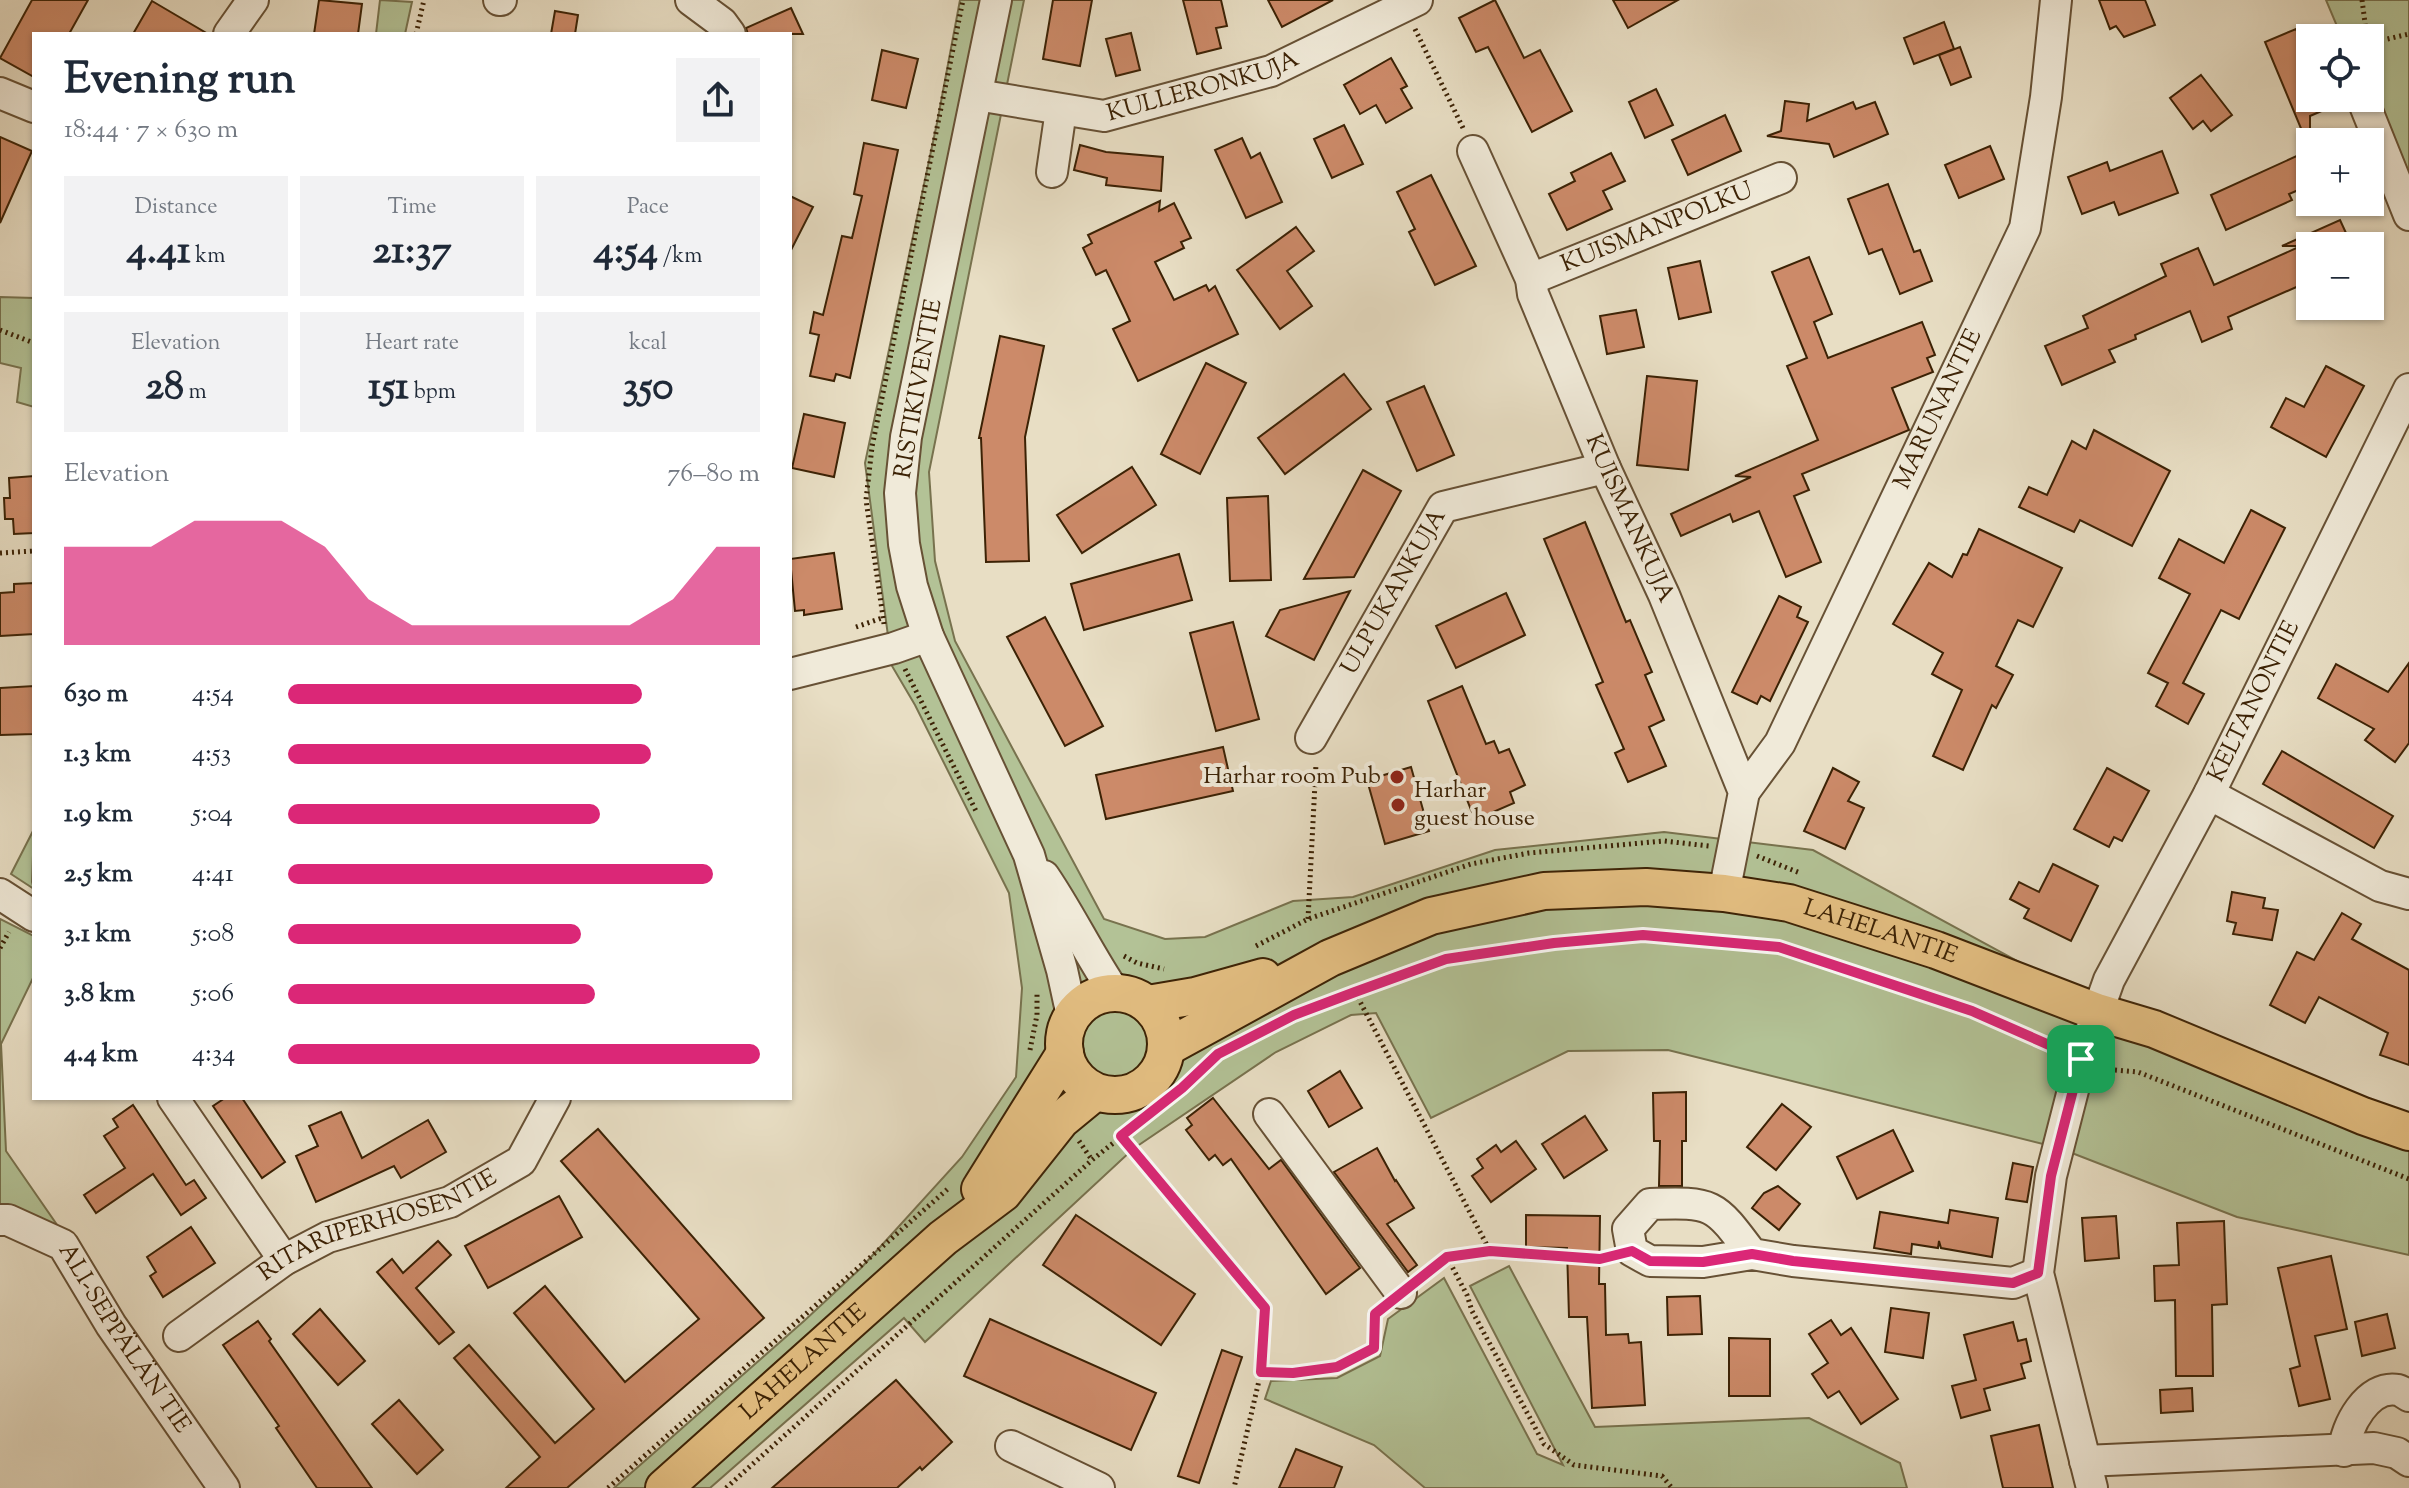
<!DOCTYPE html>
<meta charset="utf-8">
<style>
:root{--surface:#fff;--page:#f2f2f3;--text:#1f2937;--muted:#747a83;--accent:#db2777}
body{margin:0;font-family:"Sorts Mill Goudy",serif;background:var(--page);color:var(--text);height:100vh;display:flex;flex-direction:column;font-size:30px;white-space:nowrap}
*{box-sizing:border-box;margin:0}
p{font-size:26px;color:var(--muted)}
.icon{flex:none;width:44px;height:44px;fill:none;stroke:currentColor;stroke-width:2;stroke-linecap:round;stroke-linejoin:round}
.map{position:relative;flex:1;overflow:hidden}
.sheet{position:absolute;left:32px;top:32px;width:760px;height:1068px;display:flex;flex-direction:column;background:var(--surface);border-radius:0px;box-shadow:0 2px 6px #0004}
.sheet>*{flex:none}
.tools{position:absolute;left:2296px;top:24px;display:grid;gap:16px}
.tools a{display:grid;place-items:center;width:88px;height:88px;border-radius:0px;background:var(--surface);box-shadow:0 2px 6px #0004;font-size:40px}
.pin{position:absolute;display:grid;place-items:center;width:68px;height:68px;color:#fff;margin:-34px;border-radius:16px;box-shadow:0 4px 12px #0006}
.round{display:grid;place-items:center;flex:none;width:84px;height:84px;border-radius:0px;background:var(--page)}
.summary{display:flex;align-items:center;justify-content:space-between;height:136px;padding:0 32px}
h1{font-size:44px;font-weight:700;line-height:60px}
.stats{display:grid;grid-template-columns:repeat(3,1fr);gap:12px;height:136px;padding:8px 32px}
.stats div{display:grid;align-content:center;border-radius:0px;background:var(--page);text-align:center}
.stats b{font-size:40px;font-weight:700}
.stats small{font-size:22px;font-weight:400}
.stats p{font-size:22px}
.chart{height:224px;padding:16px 32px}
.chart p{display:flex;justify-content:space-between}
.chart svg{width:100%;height:144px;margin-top:8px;fill:var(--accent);opacity:.7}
ul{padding:0 32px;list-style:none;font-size:26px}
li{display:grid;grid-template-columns:128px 96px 1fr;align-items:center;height:60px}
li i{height:20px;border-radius:10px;background:var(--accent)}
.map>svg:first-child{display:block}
.green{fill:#b3c296;stroke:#78724e;stroke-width:2}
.building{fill:#cc8a69;stroke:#3c2205;stroke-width:2}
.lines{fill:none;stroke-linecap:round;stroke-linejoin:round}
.minor-casing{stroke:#675135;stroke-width:34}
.major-casing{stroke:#3c2205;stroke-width:40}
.path{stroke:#3c2205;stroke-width:5;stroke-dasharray:2 4;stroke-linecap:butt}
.minor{stroke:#f0ead9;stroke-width:30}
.major{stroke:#e4bf82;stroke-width:36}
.route-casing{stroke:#fff;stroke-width:16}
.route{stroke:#db2777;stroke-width:10}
.poi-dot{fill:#8f2418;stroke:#f0ead9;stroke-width:3}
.labels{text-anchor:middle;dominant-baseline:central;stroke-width:8;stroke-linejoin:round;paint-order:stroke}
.street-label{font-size:24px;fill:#3c2205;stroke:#f0ead9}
.poi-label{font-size:24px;fill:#3c2205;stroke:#f0ead9;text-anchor:end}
</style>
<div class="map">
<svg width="2409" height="1488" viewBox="0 0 2409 1488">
<rect width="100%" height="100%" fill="#e8dec4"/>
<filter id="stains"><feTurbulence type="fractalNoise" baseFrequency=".0025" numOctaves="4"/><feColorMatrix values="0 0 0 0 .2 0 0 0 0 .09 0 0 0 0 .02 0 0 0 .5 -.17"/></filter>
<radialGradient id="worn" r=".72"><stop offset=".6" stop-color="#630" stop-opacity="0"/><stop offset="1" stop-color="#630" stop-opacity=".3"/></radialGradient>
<g class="green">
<polygon points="380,0 412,2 405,34 376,34"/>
<polygon points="960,0 1024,0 929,472 935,561 955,641 1104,919 1165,939 1205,937 1293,901 1353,897 1495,850 1664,832 1813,850 2089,1000 2409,1113 2409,1255 2237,1217 2059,1148 1668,1050 1568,1051 1431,1118 1376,1013 1351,1015 1276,1052 1133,1149 925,1342 904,1318 710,1488 614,1488 804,1321 861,1268 962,1157 1016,1077 1022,988 1009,893 915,705 892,666 865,463 937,123"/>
<polygon points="2326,0 2409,0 2409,204 2370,98 2370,38 2342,38"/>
<polygon points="0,297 34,298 34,407 17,402 21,368 0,363"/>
<polygon points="34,829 32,882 34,889 11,874"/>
<polygon points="0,919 34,936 34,976 1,1044 6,1151 62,1232 0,1231"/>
<polygon points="1509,1266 1595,1427 1809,1418 1900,1463 1907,1488 1425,1488 1374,1445 1265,1399 1271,1381 1337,1378 1380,1356 1388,1319 1444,1278 1537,1454 1563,1465 1470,1286"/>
</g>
<g class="building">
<polygon points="32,0 88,0 69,34 34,34 34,77 0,58"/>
<polygon points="319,0 362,4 358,34 314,34"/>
<polygon points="1053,0 1092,0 1080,66 1043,59"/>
<polygon points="1183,0 1221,0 1227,26 1216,28 1221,48 1197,54"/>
<polygon points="1268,0 1333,0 1282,27"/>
<polygon points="1495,0 1524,58 1540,50 1572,111 1532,132 1488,47 1476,52 1459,18"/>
<polygon points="1613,0 1678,0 1628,28"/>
<polygon points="2099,0 2145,0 2155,25 2124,37 2116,26 2110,29"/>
<polygon points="152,1 208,34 133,34"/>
<polygon points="791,8 803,34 748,34 746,28"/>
<polygon points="555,11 578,15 575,34 551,34"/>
<polygon points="1944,22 1954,49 1914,64 1904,38"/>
<polygon points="2296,29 2310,62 2310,98 2344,98 2345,101 2310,116 2310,185 2289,194 2292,200 2226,230 2211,195 2310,150 2265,42"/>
<polygon points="1131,33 1140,70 1116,76 1106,39"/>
<polygon points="1960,47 1971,77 1951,85 1939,55"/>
<polygon points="882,50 918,59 906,108 872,100"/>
<polygon points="1391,58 1407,86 1401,89 1412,108 1386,123 1376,105 1360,114 1344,85"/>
<polygon points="2201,75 2232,115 2211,131 2203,121 2193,129 2170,98"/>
<polygon points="1656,89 1673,125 1645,138 1629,102"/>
<polygon points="1785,101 1809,104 1807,121 1853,102 1856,109 1875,102 1888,134 1834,157 1829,144 1767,136 1781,131"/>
<polygon points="1725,115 1741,151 1688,175 1672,140"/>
<polygon points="1344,125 1363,164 1332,178 1314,139"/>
<polygon points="0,137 32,151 0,223"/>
<polygon points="1242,138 1251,158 1260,153 1282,202 1246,218 1215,150"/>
<polygon points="864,143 898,150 850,378 836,374 834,381 810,376 819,335 810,333 814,312 823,315 842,236 852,238 862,196 854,194"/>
<polygon points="1080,145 1106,152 1163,157 1161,191 1106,185 1107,178 1074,170"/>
<polygon points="1990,146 2004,179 1959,198 1945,165"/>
<polygon points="2162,151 2178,193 2119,215 2114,202 2082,214 2068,177 2107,162 2110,171"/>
<polygon points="1611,153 1625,181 1603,191 1612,209 1567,230 1549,194 1575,181 1571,173"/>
<polygon points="1431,175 1476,266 1435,285 1409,232 1415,229 1397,192"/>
<polygon points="1888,184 1914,252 1920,250 1932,281 1900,294 1882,249 1869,254 1848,199"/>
<polygon points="790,196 813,207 790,252"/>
<polygon points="1160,201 1159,211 1174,203 1191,238 1181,242 1184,248 1155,262 1174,300 1206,285 1209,291 1215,286 1238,334 1138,381 1113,329 1130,321 1125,310 1106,270 1096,275 1083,248 1092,243 1088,235"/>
<polygon points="2340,220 2352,246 2310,246 2310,281 2228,317 2232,329 2202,342 2190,311 2135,335 2136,339 2109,350 2115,362 2062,385 2045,346 2088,328 2083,316 2166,276 2161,264 2198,248 2214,285 2301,246 2282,246"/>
<polygon points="1296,227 1314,251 1287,271 1312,306 1280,329 1237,270"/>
<polygon points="1809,257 1832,314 1814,322 1828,358 1922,322 1935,355 1927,358 1933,372 1892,388 1909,430 1802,474 1809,490 1794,496 1821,562 1786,577 1759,511 1733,522 1730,514 1681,536 1671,514 1751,477 1735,476 1818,440 1787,366 1807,358 1772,272"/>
<polygon points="1700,261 1711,312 1679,319 1668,268"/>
<polygon points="1636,310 1644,347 1607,354 1600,316"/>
<polygon points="1000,336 1044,346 1025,437 1029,561 986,562 981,438 979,438"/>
<polygon points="1206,363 1246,383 1200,474 1161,454"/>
<polygon points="2326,366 2364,386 2326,457 2271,427 2286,398 2304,407"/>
<polygon points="1344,374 1371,409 1285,474 1258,438"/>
<polygon points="1647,376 1697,381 1688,470 1637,465"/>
<polygon points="1424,386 1454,455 1417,471 1387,402"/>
<polygon points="804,414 845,423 834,477 792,468"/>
<polygon points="2094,430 2170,471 2132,546 2080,520 2074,532 2019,507 2029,487 2047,495 2072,441 2086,449"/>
<polygon points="1132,467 1156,505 1082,553 1057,515"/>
<polygon points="1363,470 1401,491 1354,577 1304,579"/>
<polygon points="34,476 34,533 14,534 13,519 5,519 4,498 10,498 9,478"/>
<polygon points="1268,496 1271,580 1230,581 1227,498"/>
<polygon points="2251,510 2285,528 2239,619 2221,610 2183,683 2204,694 2188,724 2156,706 2168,683 2148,673 2190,594 2159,578 2179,539 2224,563"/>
<polygon points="1585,522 1626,622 1630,620 1652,672 1645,675 1664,720 1649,727 1666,766 1628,782 1615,753 1624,749 1596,685 1603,682 1544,539"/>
<polygon points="1979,529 2062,568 2033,627 2018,620 1996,666 2013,675 1996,708 1992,705 1963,770 1933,756 1962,690 1932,674 1943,653 1893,624 1929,563 1952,577 1963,554 1967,555"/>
<polygon points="834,553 842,609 804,615 804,610 795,611 790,559"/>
<polygon points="1179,554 1192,600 1084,630 1071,584"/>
<polygon points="34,583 34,634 0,636 0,593 14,592 14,584"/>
<polygon points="1350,591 1314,660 1266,636 1280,610"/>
<polygon points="1506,593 1525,635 1456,668 1436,626"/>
<polygon points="1779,596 1801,607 1797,617 1808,622 1770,701 1761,696 1757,704 1732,692"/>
<polygon points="1045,617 1103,726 1065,746 1007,637"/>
<polygon points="1233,622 1259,719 1216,731 1190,633"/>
<polygon points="2409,663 2409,743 2395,762 2365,740 2374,729 2318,698 2336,664 2388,692"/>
<polygon points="34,686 34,734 0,735 0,688"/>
<polygon points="1462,686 1486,744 1494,741 1499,753 1509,749 1525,785 1510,792 1514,803 1475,820 1428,701"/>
<polygon points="1223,747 1233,791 1106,819 1096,775"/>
<polygon points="2282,751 2393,816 2374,848 2263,784"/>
<polygon points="1411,767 1429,831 1385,844 1367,780"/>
<polygon points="1833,768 1859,782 1848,801 1864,808 1845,849 1804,831"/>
<polygon points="2107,768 2149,791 2122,841 2114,837 2109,847 2074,829"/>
<polygon points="2053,864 2098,886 2071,941 2024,918 2029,909 2010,899 2019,882 2039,892"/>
<polygon points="2232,892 2265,898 2263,908 2278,910 2272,940 2233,934 2236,923 2227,921"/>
<polygon points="2342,913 2361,924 2352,939 2409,970 2409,1065 2380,1055 2388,1033 2319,997 2305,1023 2270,1005 2297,952 2314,960"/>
<polygon points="1340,1071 1362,1108 1329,1127 1308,1091"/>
<polygon points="1686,1092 1686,1141 1682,1141 1682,1186 1659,1186 1660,1141 1654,1141 1653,1093"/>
<polygon points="225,1098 242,1098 285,1162 262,1178 213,1106"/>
<polygon points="1213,1098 1269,1169 1281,1160 1360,1268 1326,1294 1231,1159 1223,1165 1215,1155 1209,1160 1186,1130 1192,1125 1187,1118"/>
<polygon points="1782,1104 1811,1127 1776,1170 1747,1147"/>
<polygon points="133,1105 186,1185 194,1180 206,1198 181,1215 153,1174 96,1213 84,1195 125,1168 104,1136 118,1127 113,1119"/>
<polygon points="341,1112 362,1158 428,1120 446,1152 401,1178 394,1166 316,1202 296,1156 318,1146 309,1126"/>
<polygon points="1585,1116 1607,1150 1564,1178 1542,1144"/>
<polygon points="598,1129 764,1318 567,1488 506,1488 540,1457 454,1358 469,1345 555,1443 594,1409 514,1313 545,1286 625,1382 699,1319 561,1161"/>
<polygon points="1893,1130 1913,1171 1857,1199 1837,1157"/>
<polygon points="1516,1141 1536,1169 1491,1202 1472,1176 1483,1168 1477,1159 1496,1145 1501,1152"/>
<polygon points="1377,1148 1395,1181 1396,1180 1414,1208 1387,1224 1417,1265 1408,1272 1334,1172"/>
<polygon points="2013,1163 2033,1167 2027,1202 2006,1199"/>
<polygon points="1778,1186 1800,1204 1779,1230 1752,1208 1764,1193"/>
<polygon points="559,1196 582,1237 488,1288 465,1246"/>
<polygon points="1950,1210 1998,1218 1992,1257 1941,1248 1939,1241 1938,1248 1912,1244 1911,1254 1874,1248 1880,1212 1948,1223"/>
<polygon points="1076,1215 1195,1294 1161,1345 1043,1265"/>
<polygon points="1526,1215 1600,1216 1599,1284 1605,1284 1606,1335 1628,1334 1629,1343 1641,1342 1645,1405 1592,1408 1587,1317 1569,1317 1567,1248 1526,1247"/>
<polygon points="2116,1216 2119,1258 2085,1261 2082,1218"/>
<polygon points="2224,1221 2227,1304 2212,1305 2213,1376 2176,1376 2175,1300 2155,1301 2154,1266 2179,1265 2177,1223"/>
<polygon points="191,1227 215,1263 163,1297 150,1276 156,1272 147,1257"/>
<polygon points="438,1241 451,1255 416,1288 454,1332 439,1344 377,1272 392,1259 403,1273"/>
<polygon points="2331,1256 2347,1329 2315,1336 2330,1399 2299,1406 2290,1369 2300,1366 2278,1268"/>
<polygon points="1700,1296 1702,1334 1668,1335 1667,1297"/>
<polygon points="1891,1308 1929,1313 1923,1358 1885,1352"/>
<polygon points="320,1309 365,1361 338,1385 293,1334"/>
<polygon points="2387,1314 2395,1348 2362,1356 2355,1322"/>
<polygon points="990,1319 1156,1393 1131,1450 964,1376"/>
<polygon points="1831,1320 1841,1335 1851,1328 1898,1399 1861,1424 1839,1391 1828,1398 1812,1374 1828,1363 1809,1334"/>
<polygon points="258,1321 271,1339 269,1341 372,1488 317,1488 276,1428 279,1426 223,1345"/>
<polygon points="2013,1322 2018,1341 2026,1339 2031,1361 2021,1364 2025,1378 1984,1389 1990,1410 1961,1418 1952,1386 1976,1380 1964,1335"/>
<polygon points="1729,1338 1770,1339 1770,1396 1729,1396"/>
<polygon points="1222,1350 1242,1357 1199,1483 1178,1476"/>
<polygon points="896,1380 952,1442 922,1470 920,1467 897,1488 772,1488"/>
<polygon points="2192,1388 2193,1411 2161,1413 2160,1390"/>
<polygon points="399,1400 443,1450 417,1474 372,1424"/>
<polygon points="2039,1425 2053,1488 2003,1488 1991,1436"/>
<polygon points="1296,1449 1342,1467 1334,1488 1279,1488"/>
</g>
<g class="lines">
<defs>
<g id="minor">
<polyline points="499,0 501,0"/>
<polyline points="691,0 722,23 730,34"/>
<polyline points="996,0 906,437 900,493 904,544 912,586 928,636 1029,855 1062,970 1072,1016"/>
<polyline points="229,34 253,0"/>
<polyline points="0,93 34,107"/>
<path id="s1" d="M977,95L1104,116L1271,71L1417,0"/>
<polyline points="2362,98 2409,215"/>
<path id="s2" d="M1473,151L1531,279L1533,294L1605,468L1664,595L1744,792L1724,893"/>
<polyline points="1052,172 1061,110"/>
<path id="s3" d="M1531,279L1781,178"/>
<polyline points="790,674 894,648 928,636"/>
<path id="s4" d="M1311,738L1443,507L1605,468"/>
<path id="s5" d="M1744,792L1780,743L2025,228L2046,97L2056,0"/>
<polyline points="2209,794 2380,886 2409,894"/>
<path d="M1044,876C1070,914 1089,955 1115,993"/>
<polyline points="0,894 34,916"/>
<polyline points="173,1098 284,1260"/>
<polyline points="1269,1114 1401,1293"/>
<path id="s6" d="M0,1220H8L63,1245L111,1325L224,1488"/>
<path d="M1752,1254L1703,1262L1650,1261L1632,1251L1628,1229L1650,1204C1714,1202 1714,1203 1752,1254L1793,1261L2013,1283L2038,1273"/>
<path id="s7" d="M179,1336L284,1260L328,1237L450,1202L521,1161L555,1098"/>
<polyline points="1011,1446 1099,1488"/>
<path d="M2344,1451C2345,1427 2368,1384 2398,1390C2402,1391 2405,1394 2409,1396"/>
<polyline points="2085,1461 2374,1448 2397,1453 2409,1461"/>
<path id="s8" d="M2092,1488L2038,1273L2051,1176L2081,1059L2109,980L2209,794L2409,389"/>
</g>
<g id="major">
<circle cx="1115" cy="1044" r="51"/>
<polyline points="1148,1004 1195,996 1263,977"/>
<path id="s9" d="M1166,1048L1330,958L1431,916L1544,891L1646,887L1724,893L1789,903L1936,950L2097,1012L2154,1029L2363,1116L2409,1132"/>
<polyline points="980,1189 1065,1053"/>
<path id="s10" d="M664,1488L943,1238L1003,1193L1061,1120L1095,1092"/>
</g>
</defs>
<use href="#minor" class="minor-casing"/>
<use href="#major" class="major-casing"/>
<g class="path">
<polyline points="2362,0 2367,38"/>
<polyline points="1415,29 1463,128"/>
<polyline points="416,34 424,0"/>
<polyline points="2370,43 2409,34"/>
<polyline points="0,330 34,343"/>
<polyline points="0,553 34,551"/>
<polyline points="884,624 866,500 872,447 963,0"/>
<polyline points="856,627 882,618"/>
<polyline points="905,669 976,811"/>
<polyline points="1757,856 1800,873"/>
<polyline points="1308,919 1316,764"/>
<polyline points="1256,946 1308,919 1471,864 1529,853 1664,841 1709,846"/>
<polyline points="0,948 9,932"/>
<polyline points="1124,956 1137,963 1164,969"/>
<polyline points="1355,992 1490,1251"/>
<polyline points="1290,1017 1446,959 1554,943 1643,935 1779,947 1972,1011 2057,1048"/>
<polyline points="1030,1050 1037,1015 1037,993"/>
<polyline points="2103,1069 2138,1072 2409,1179"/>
<polyline points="1121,1136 1265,1308 1261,1372 1234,1488"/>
<polyline points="1079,1141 1092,1160"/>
<polyline points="1447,1257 1467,1295 1472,1311 1544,1444 1574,1465 1662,1476 1672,1488"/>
<polyline points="1422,1276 1447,1257 1490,1251 1600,1259 1608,1257"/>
<polyline points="1261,1372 1293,1373 1337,1367 1374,1348 1375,1314 1383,1307"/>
<polyline points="608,1488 950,1187"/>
<polyline points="726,1488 1092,1160 1182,1088 1214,1058"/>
</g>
<use href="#minor" class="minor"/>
<use href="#major" class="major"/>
</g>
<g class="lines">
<defs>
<polygon id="route" points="1643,935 1779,947 1972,1011 2081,1059 2051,1176 2038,1273 2013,1283 1793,1261 1752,1254 1703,1262 1650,1261 1632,1251 1600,1259 1490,1251 1447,1257 1375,1314 1374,1348 1337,1367 1293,1373 1261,1372 1265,1308 1121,1136 1182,1088 1218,1054 1294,1015 1355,992 1446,959 1554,943"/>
</defs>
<use href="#route" class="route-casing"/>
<use href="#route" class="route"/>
</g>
<g class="poi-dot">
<circle cx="1397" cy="777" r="8"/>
<circle cx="1398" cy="805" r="8"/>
</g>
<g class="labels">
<g class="street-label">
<text stroke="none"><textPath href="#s1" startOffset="232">KULLERONKUJA</textPath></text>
<text stroke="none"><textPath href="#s3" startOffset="136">KUISMANPOLKU</textPath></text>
<text transform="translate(919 389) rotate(-80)">RISTIKIVENTIE</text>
<text stroke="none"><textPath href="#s5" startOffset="430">MARUNANTIE</textPath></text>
<text stroke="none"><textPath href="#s2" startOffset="400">KUISMANKUJA</textPath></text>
<text stroke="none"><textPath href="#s4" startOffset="168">ULPUKANKUJA</textPath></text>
<text stroke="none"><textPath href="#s8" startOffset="838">KELTANONTIE</textPath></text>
<text stroke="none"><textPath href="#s9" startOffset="754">LAHELANTIE</textPath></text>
<text stroke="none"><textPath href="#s7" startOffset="230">RITARIPERHOSENTIE</textPath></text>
<text stroke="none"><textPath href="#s6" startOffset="180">ALI-SEPPÄLÄN TIE</textPath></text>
<text stroke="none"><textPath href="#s10" startOffset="188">LAHELANTIE</textPath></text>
</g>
<g class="poi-label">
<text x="1381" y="777">Harhar room Pub</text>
<text x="1414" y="791" text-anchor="start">Harhar<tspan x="1414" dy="28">guest house</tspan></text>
</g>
</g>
<rect width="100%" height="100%" filter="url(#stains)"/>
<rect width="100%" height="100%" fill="url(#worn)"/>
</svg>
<div class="tools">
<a><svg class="icon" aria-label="locate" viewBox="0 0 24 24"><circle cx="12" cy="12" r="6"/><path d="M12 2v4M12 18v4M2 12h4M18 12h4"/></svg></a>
<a>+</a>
<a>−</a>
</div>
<div class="pin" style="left:2081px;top:1059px;background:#1e9e55"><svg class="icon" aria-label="arrive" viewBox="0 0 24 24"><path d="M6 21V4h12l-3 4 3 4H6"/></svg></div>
<section class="sheet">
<div class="summary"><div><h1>Evening run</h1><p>18:44 · 7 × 630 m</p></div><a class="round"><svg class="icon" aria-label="share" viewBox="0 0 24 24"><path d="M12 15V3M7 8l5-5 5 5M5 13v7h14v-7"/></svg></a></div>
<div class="stats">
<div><p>Distance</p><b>4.41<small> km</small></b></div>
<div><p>Time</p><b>21:37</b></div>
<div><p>Pace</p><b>4:54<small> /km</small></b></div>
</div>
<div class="stats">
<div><p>Elevation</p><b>28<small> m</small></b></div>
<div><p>Heart rate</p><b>151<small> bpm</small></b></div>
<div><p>kcal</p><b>350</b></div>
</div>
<div class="chart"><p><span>Elevation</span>76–80 m</p>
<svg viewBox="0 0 160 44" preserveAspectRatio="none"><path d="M0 44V14L10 14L20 14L30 6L40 6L50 6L60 14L70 30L80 38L90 38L100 38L110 38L120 38L130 38L140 30L150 14L160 14V44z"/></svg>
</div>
<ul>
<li><b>630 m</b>4:54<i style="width:75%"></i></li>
<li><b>1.3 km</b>4:53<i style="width:77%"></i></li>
<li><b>1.9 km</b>5:04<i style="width:66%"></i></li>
<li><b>2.5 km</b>4:41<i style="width:90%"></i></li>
<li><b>3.1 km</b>5:08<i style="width:62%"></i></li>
<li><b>3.8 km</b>5:06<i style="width:65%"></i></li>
<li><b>4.4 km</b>4:34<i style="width:100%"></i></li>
</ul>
</section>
</div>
